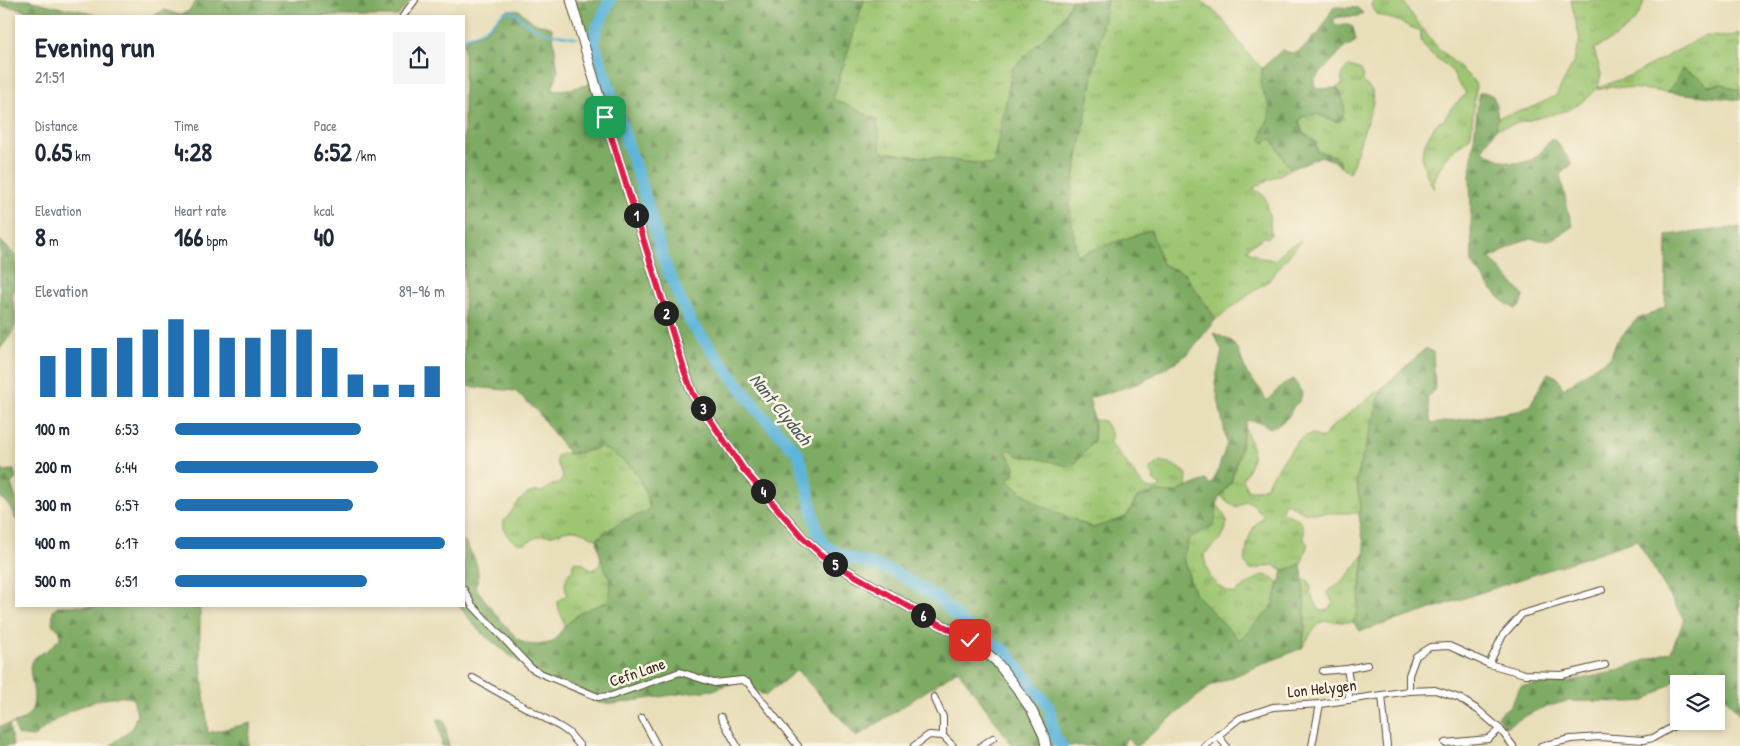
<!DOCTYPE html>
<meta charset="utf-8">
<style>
:root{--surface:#fff;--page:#f6f6f7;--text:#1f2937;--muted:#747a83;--accent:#1f6fb2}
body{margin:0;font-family:"Patrick Hand",sans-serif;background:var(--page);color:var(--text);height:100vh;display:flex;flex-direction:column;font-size:19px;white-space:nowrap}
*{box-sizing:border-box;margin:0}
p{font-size:16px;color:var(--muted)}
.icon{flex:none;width:28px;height:28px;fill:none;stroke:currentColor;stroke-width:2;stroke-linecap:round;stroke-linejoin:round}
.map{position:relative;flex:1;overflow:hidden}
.sheet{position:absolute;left:15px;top:15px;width:450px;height:592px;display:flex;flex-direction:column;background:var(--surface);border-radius:0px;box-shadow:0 2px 8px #0003}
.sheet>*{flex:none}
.controls{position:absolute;left:1670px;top:675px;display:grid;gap:10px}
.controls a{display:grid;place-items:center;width:55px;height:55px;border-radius:0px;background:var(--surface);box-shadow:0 2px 8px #0003;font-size:25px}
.pin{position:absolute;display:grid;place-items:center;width:42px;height:42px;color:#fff;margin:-21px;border-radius:10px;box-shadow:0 2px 8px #0006}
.km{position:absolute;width:25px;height:25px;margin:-12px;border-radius:50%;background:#222;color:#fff;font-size:14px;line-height:25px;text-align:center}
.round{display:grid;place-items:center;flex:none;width:52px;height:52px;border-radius:0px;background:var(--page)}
.overview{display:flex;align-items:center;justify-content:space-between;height:85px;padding:0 20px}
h1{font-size:28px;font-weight:700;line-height:38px}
.stats{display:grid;grid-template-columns:repeat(3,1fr);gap:8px;height:85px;padding:5px 20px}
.stats div{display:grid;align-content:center}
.stats b{font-size:25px;font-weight:700}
.stats small{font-size:14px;font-weight:400}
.stats p{font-size:14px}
.chart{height:140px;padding:10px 20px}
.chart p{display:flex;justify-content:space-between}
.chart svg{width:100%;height:90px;margin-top:5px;stroke:var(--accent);stroke-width:6}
ul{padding:0 20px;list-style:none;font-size:16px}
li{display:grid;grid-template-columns:80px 60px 1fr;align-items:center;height:38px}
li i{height:12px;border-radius:6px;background:var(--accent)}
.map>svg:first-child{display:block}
.grass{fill:url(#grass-tufts);stroke:#6c7848}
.forest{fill:url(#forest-firs);stroke:#5c6a41}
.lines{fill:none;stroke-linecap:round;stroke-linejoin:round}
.stream{stroke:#5db5da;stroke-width:2}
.river{stroke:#5db5da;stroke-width:12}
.minor-casing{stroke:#554535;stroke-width:8}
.secondary-casing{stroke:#554535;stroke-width:11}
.minor{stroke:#fff;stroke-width:6}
.secondary{stroke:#fff;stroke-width:9}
.route-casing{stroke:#fff;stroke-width:10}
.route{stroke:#e11d48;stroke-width:6}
.labels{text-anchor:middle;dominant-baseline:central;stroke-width:5;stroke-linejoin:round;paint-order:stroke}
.street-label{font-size:16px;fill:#3b2a1e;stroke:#fcf5e5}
.water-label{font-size:18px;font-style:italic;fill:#475b60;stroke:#fcf5e5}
</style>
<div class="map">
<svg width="1740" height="746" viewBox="0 0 1740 746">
<defs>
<pattern id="grass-tufts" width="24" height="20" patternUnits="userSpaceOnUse" patternTransform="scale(1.25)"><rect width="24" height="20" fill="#9ec672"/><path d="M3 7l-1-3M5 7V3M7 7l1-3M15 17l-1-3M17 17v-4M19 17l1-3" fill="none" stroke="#82a15d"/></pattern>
<pattern id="forest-firs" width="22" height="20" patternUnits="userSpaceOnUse" patternTransform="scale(1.25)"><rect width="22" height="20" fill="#7eab64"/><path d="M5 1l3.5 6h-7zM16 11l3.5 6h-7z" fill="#688b52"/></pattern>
</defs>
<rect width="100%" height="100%" fill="#fcf5e5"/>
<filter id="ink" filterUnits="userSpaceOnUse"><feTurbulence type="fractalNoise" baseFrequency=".02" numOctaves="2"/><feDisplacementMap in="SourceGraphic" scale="10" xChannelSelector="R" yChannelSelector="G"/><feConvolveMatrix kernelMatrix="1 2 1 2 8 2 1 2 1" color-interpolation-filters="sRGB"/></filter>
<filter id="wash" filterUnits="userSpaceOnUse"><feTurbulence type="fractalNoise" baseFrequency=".0096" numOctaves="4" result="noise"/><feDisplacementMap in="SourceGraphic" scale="20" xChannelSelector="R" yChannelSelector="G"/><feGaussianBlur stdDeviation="1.12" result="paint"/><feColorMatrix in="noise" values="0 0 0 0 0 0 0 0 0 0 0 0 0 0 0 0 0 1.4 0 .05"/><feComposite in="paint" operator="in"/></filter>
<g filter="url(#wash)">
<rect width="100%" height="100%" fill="#e8deb9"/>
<g class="grass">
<polygon points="864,0 1072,0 1062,19 1013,68 993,165 881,152 833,99"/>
<path d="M1107,0H1202L1222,19L1247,53L1262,68L1261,88L1270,106L1269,118L1263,131C1269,136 1276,142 1280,150C1283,157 1285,163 1291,169L1253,188C1262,194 1269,197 1267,210L1269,212L1271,235L1267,238L1264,237L1247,248V250L1261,258L1275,260L1288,247L1301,241L1269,280L1216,319L1185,274L1162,264L1077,255L1069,205Z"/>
<path d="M1373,0H1403L1406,7L1437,47L1471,78L1476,85L1471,135C1468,141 1461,143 1456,148C1444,159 1434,173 1434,189C1418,159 1417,151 1438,122L1443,121L1452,107L1466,94C1464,88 1460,86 1457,81C1455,77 1454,73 1451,70C1440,58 1419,51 1420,31L1395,20L1378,15L1371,6Z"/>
<path d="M1571,0H1644C1639,26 1615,38 1594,49L1601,74L1598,88L1634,74L1704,36L1727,37L1740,33V89L1737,90L1722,84L1708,86C1701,78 1693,74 1682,70L1677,80L1667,92L1610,86L1603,89L1598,88L1589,97L1569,110L1495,129L1498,117L1528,109L1556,96L1573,64L1580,40Z"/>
<path d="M1350,66L1361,70L1363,77V82L1372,90L1373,103L1350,173L1340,166V161L1335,156L1317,151L1316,142L1303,133L1299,122L1302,117L1317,114L1328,119L1338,122L1343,118L1342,94L1336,88L1342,85C1341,76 1342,71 1350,66Z"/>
<path d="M1382,388L1356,481L1360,501L1359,513H1304L1285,502L1281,512C1292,516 1304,519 1304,533C1304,539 1304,540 1308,544L1301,564L1283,571L1273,565L1250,570L1245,563C1247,546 1248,527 1264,517L1252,503L1246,501L1237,507L1231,505L1221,496L1231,482L1241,449L1245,426C1246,432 1248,435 1250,441C1256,456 1250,466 1243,479L1247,490H1257L1266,487L1272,475L1298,441L1303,437L1312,434L1323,439L1329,429Z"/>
<path d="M1094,420L1104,421L1111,432L1112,438L1109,441C1116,450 1122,458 1129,466C1136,475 1147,498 1161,486L1153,480L1154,475L1150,473V468L1160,461L1174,465L1187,474L1186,488L1174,493L1156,492L1126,517L1093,528L1040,505L1011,484L1007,476L1015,466L1006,452L1010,449L1019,456L1031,457L1094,441Z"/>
<path d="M601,447C633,464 641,474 650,508C642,516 637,514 628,519C617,524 606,531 597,539C588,536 581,529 571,530C564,530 558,534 552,535C549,536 546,535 544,535C528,538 524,552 508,536C504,531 503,527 504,521C515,510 522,488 542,492L550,486L560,483L563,476L556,461L557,456L565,453C577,456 590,450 601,447Z"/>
<path d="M1217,505C1237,526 1221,540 1204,554C1205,573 1215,587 1233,594L1262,575L1270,576L1279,583L1272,607L1239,640L1194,593L1183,558L1189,538L1214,525Z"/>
<path d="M1364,555L1357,614L1353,622C1342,623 1332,620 1321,622L1312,632L1302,648L1306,624L1303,580H1308L1311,587L1310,593L1320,611L1328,610L1333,603L1327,592C1343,584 1353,568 1364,555Z"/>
<path d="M601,559C610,576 615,585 607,602L581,612L564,627C564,618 558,610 557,601L567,595C564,584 564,578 573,569V564L575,561L582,563L592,570L598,567Z"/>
</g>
<g class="forest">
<polygon points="0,0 28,0 62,8 79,10 98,16 42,16 17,8 0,6"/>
<polygon points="197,0 411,0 398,16 153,16 164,10 180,15 189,11"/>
<path d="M575,0H864L833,99L877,119L881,152L993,165L1013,68L1062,19L1072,0H1107L1069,205L1077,255L1151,230L1162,264L1185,274L1216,319L1188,354L1162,370L1140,383L1089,398L1094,420V441L1072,467L1031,457L1019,456L1010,449L1006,453L1015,466L1014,476L1007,477L1011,484L1040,505L1093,528L1126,517L1137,497L1156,492L1174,493L1205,480L1211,485L1217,473L1227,443L1215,383L1222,351L1214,333L1231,341L1238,350L1247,374L1260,389L1267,401L1283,384L1294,379L1302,393L1300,401C1289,409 1294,409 1288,417C1283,423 1276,425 1270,428L1262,423L1247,420L1231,482L1218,500L1214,525L1189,538L1183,558L1194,593L1239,640L1272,607L1283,571L1301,564C1305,593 1306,619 1302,648L1210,686L1137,746H1135L1127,737L1123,746H1013L958,670L857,737L797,670L765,696L740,680L713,690L685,693L613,704L599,703L534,674L480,632L459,606H464V540C472,555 484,570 475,587C485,599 512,639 525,643C535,647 543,644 553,642L564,627L581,612L607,602C615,584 608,577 601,559C599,553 598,546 597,539C606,531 617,524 628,519C638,514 642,516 650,508C641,474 633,464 601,447L569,454L537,411L515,391L464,386V41C469,37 473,36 479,34C490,29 499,18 508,10H519L533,22L552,28L558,72L552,90L570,89L598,82Z"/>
<path d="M1336,7L1358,8L1363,13L1360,16L1338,17L1333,20L1336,25H1348L1353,27L1356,41L1343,49L1314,80V84L1316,89L1336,88C1345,98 1349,112 1338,122L1317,114L1302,117L1299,122L1303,133L1316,142L1317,151L1335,156L1340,161V166L1334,161L1321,156L1291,169C1282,160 1279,148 1271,138L1264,143L1261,140L1263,131L1269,118L1270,106L1261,88L1262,68L1282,50L1291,53L1298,52L1306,46L1312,38L1318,35L1333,8Z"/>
<path d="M1682,69C1693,74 1701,78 1708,86L1722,84L1737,90L1740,89V100L1667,92L1677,80Z"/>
<path d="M1479,93H1487L1493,96C1502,124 1498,128 1482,150C1498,162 1525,171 1541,152C1545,148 1547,143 1551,139L1556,141L1572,164C1568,169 1563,170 1560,175L1569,214L1573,226C1565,231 1555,240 1545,240C1535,241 1532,237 1521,241C1510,246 1501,254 1490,258L1524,296L1521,305L1515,309L1503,301L1493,291L1472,263L1470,176Z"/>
<polygon points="1740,227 1740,715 1723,695 1716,701 1716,684 1702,684 1696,676 1679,678 1645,701 1631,702 1567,701 1539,709 1505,727 1497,716 1510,706 1521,686 1561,683 1609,673 1671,651 1684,620 1637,540 1408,617 1360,631 1353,622 1357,614 1360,597 1365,550 1359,516 1360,501 1356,481 1382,388 1426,348 1433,352 1435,390 1427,397 1431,424 1518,411 1530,405 1548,373 1557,377 1563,389 1593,368 1610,358 1617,341 1636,320 1665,307 1667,235"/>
<path d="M0,240L16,256V289L11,292C17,323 21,323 0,349Z"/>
<polygon points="14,470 16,478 11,484 16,499 16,520 10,507 0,496 0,471"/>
<path d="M58,606H200V652L208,733L251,723L248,746H110L131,729L137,715L133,698C101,691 57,715 34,737L17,735L14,723L9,725L13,746H0V726C30,722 38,712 32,682C31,676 29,668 31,663C35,655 43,653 49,649C53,645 57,641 60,638V631L52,624L53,611Z"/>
<polygon points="438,719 442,719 445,723 449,746 442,746"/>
</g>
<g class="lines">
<g class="stream">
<path d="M464,39C469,36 473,35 479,32C489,28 497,19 505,11L515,12C532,33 552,34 577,38"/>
<polyline points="587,39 593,40"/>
</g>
<polyline class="river" points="610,0 597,28 593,40 642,187 666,267 691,323 760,413 798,453 803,469 817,530 823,544 838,554 895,572 938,598 965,625 1006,652 1049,707 1055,738 1062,746"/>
</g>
</g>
<g filter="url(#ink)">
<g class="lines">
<defs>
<g id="minor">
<polyline points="403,16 415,0"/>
<polyline points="464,590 472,605 531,668 540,673 598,697 611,696 680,672 714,683 742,680 748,683 798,746"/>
<polyline points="1489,664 1503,635 1522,614 1602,590"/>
<polyline points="1347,669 1367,665"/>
<polyline points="1323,671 1347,669 1349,680 1349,700"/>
<polyline points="473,678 562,728 569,733 580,746"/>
<polyline points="1409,691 1409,675 1416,656 1430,647 1449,646 1489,664 1525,674 1562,675 1605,665"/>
<polyline points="1382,695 1387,746"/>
<polyline points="934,697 943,717 943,736 953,746"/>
<polyline points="721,717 737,746"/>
<polyline points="642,718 657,746"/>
<polyline points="1218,735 1226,746"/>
<polyline points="1445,743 1488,739 1500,729"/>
<polyline points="914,746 929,735 943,736"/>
<polyline points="981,746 993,738"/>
<polyline points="1205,746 1240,718 1273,707 1320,704 1409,691 1435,690 1459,698 1478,710 1500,729 1513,746"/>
<polyline points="1312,746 1320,704"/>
<polyline points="1541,746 1571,739 1600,737 1643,740 1653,738 1683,721"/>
</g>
<polyline id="secondary" points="571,0 605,117 685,373 693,394 743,469 803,538 821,554 840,567 932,620 971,640 996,661 1018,690 1032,711 1044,736 1046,746"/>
</defs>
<use href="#minor" class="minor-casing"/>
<use href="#secondary" class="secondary-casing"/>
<use href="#minor" class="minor"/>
<use href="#secondary" class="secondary"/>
</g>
</g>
<g class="lines" filter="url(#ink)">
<defs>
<polyline id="route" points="605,117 685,373 693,394 743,469 803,538 821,554 840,567 932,620 970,640"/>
</defs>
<use href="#route" class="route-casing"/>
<use href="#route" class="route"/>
</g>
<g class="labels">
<g class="street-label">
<text transform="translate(637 672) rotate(-19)">Cefn Lane</text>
<text transform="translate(1322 688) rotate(-6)">Lon Helygen</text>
</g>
<g class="water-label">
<text transform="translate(781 409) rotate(51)">Nant Clydach</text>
</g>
</g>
</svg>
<div class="controls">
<a><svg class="icon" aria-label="layers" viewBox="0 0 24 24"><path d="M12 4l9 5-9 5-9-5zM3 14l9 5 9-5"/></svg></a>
</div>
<div class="pin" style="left:605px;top:117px;background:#1e9e55"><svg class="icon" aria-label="arrive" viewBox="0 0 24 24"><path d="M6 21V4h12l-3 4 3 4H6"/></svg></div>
<div class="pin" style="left:970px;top:640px;background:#d93025"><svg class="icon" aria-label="check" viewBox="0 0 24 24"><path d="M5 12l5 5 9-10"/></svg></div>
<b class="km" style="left:636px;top:215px">1</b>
<b class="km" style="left:666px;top:313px">2</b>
<b class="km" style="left:703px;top:408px">3</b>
<b class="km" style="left:763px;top:491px">4</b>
<b class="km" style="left:835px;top:564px">5</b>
<b class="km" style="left:923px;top:615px">6</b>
<section class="sheet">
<div class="overview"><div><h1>Evening run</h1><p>21:51</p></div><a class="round"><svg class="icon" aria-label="share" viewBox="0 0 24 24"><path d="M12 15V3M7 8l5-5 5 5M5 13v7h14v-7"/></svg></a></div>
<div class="stats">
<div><p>Distance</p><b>0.65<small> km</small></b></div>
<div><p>Time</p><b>4:28</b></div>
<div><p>Pace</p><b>6:52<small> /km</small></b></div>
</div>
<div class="stats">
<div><p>Elevation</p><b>8<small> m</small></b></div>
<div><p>Heart rate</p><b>166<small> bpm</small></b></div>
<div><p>kcal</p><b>40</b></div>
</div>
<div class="chart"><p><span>Elevation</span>89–96 m</p>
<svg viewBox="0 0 160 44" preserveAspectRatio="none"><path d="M5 44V24M15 44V20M25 44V20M35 44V15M45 44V11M55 44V6M65 44V11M75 44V15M85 44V15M95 44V11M105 44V11M115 44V20M125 44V33M135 44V38M145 44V38M155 44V29"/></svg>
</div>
<ul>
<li><b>100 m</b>6:53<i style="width:69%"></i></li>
<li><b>200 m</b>6:44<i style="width:75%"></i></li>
<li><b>300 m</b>6:57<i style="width:66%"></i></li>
<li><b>400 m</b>6:17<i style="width:100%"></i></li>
<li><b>500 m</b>6:51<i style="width:71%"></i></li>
</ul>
</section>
</div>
